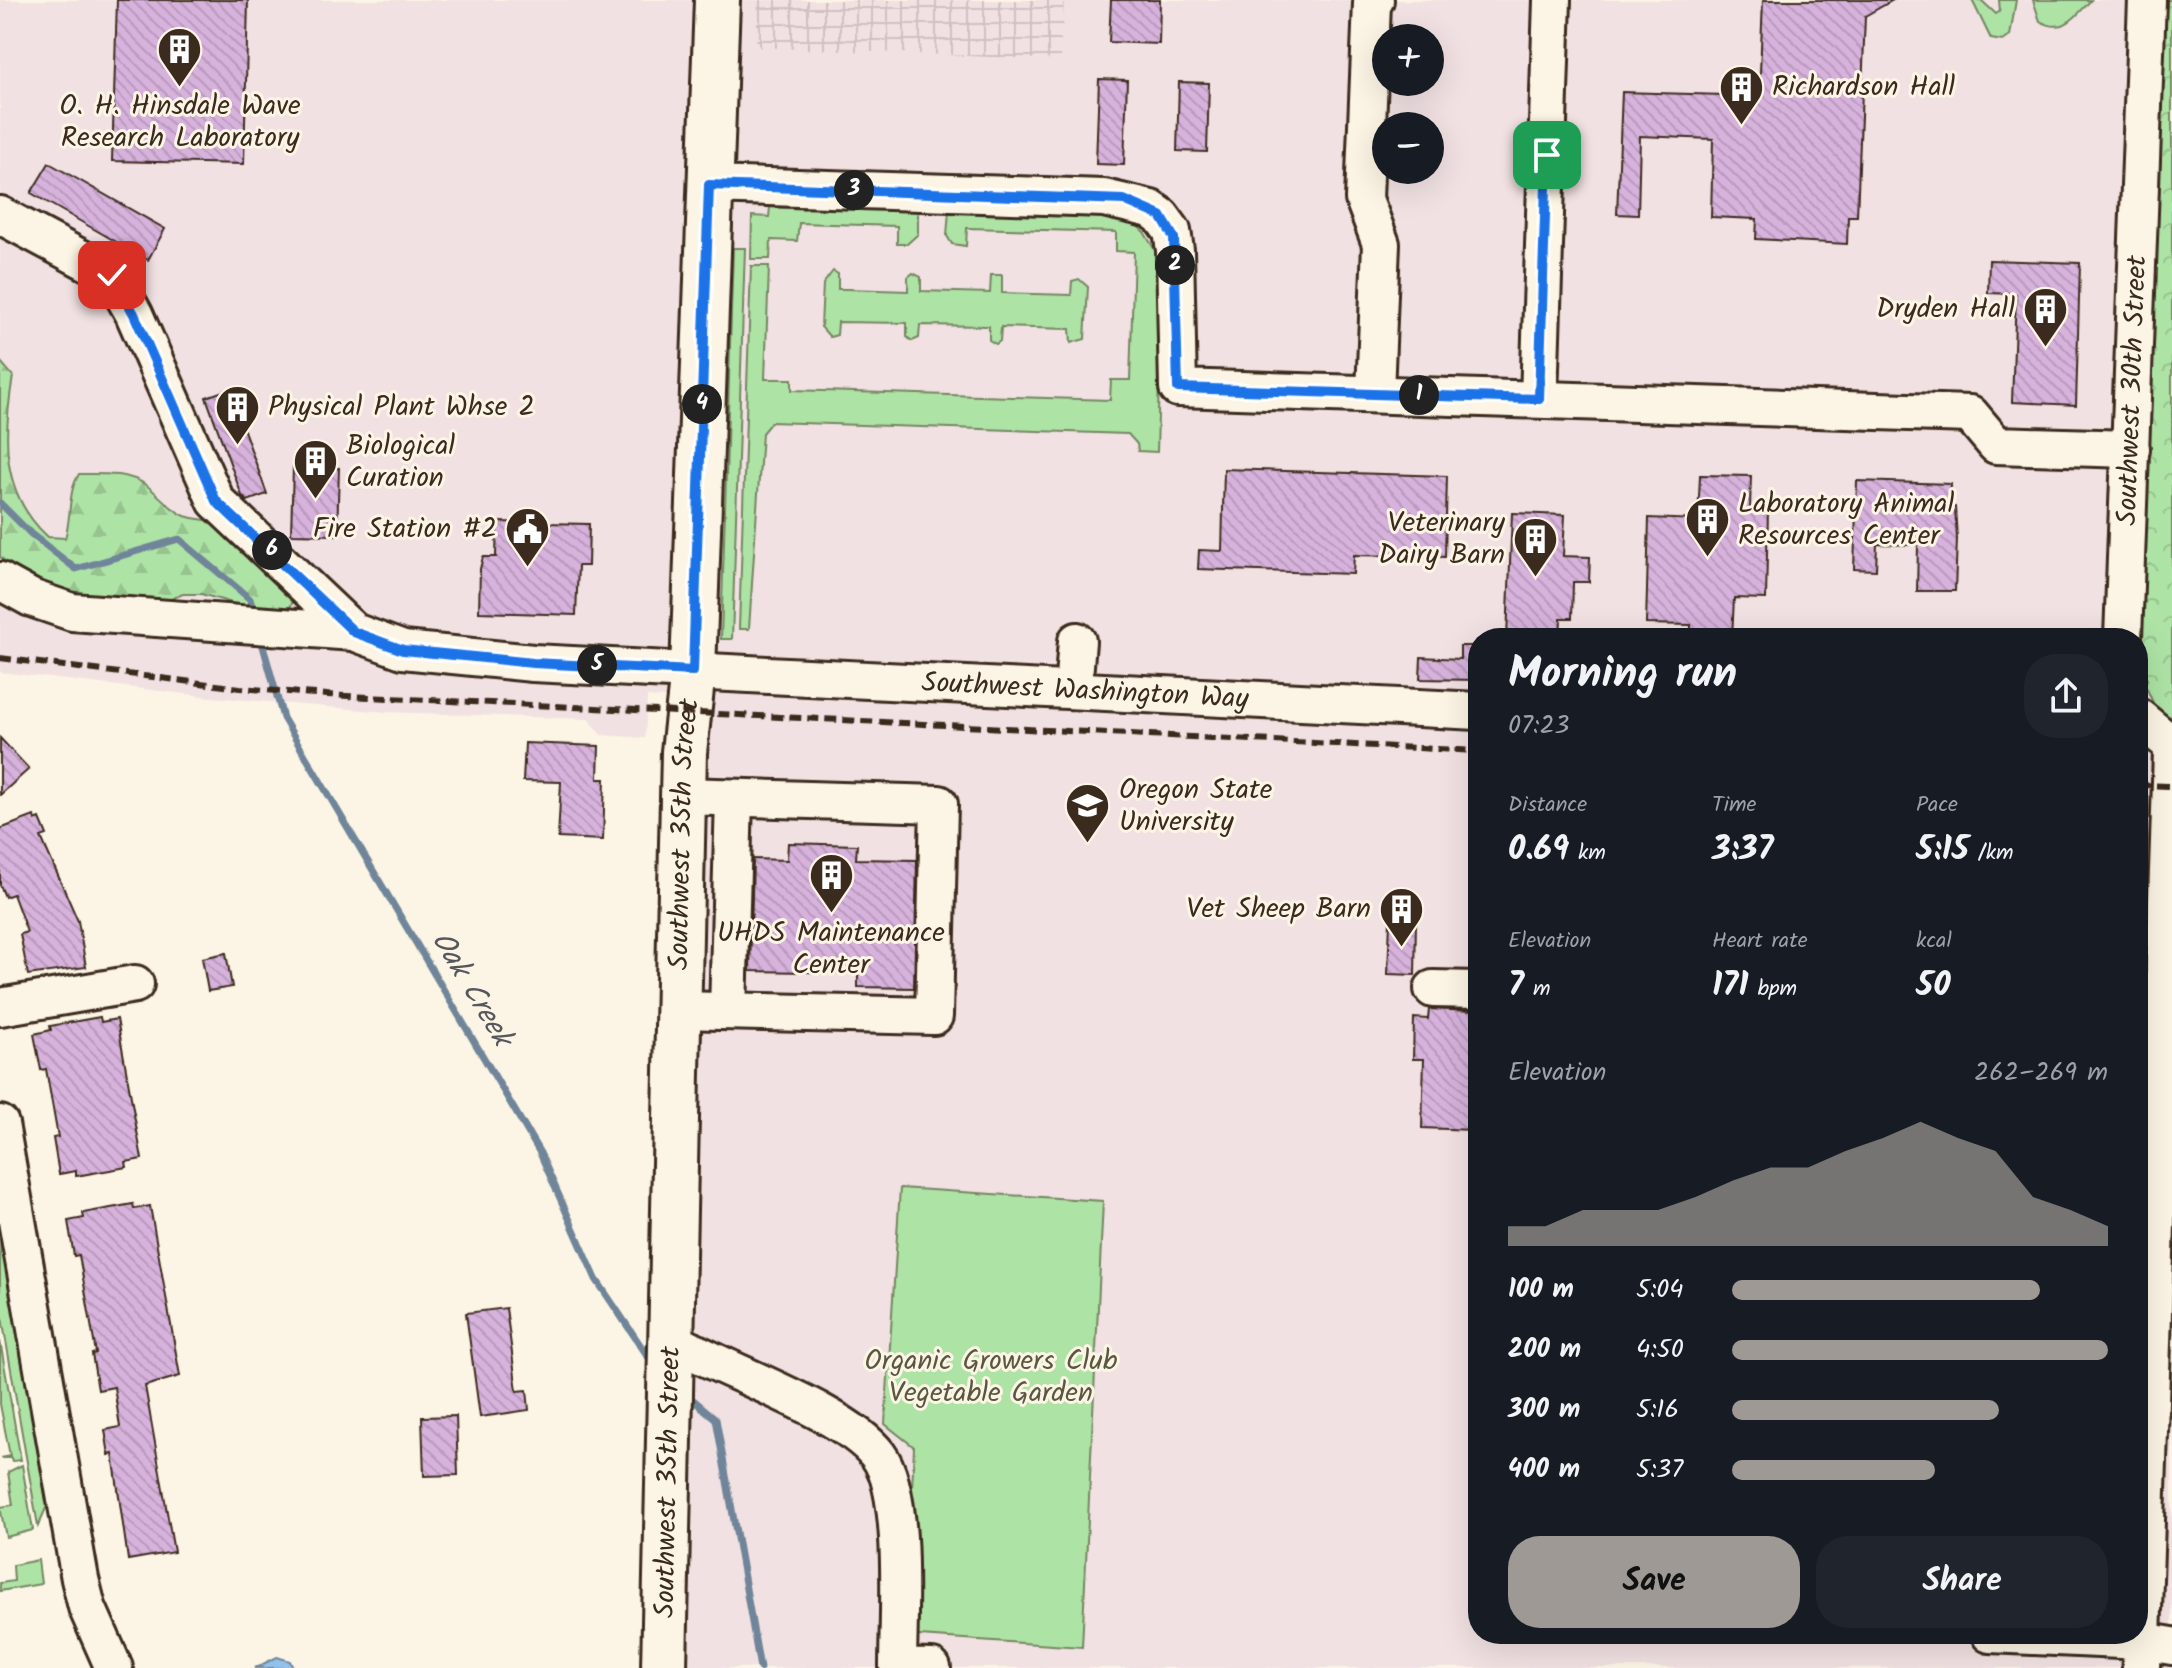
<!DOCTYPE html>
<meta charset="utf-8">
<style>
:root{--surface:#171b24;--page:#20242c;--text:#f1f3f6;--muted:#9ea1a6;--accent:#9f9995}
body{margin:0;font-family:Kalam,sans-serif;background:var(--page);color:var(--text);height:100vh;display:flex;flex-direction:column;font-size:30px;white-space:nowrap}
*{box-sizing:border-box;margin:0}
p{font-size:26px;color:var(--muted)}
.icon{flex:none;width:44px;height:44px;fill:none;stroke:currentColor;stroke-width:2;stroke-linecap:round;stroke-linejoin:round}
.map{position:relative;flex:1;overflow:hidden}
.side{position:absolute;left:1468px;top:628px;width:680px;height:1016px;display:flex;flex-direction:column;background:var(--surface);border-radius:32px;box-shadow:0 8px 32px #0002}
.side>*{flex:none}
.buttons{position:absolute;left:1372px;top:24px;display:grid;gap:16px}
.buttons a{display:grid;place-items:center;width:72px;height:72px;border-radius:50%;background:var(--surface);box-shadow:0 8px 32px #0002;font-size:40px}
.pin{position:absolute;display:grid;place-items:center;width:68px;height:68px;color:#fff;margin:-34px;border-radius:16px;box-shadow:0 4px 12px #0006}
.km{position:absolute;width:40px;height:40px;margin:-20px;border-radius:50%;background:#222;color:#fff;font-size:22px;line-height:40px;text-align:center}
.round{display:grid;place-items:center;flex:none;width:84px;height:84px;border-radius:32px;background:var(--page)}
.overview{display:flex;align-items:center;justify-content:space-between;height:136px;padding:0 40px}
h1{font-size:44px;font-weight:700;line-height:60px}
.stats{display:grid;grid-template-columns:repeat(3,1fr);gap:12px;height:136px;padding:8px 40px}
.stats div{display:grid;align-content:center}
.stats b{font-size:34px;font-weight:700}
.stats small{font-size:22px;font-weight:400}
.stats p{font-size:22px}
.chart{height:224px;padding:16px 40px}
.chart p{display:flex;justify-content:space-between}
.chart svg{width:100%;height:144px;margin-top:8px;fill:var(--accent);opacity:.7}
.primary-button{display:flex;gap:16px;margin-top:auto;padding:16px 40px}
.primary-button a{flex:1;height:92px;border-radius:32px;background:var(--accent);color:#111;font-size:32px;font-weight:700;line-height:92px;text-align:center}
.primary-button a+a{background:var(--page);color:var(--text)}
ul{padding:0 40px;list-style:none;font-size:26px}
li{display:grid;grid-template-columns:128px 96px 1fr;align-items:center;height:60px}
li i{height:20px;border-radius:10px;background:var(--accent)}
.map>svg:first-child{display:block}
.built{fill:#f1e1e2;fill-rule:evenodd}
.industrial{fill:url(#industrial-grid)}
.green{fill:#aee3a6;stroke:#748662;stroke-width:2}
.forest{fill:url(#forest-firs);stroke:#748662;stroke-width:2}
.park{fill:url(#park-crowns);stroke:#748662;stroke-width:2}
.water{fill:#92c1ed;stroke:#6f859a;stroke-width:2}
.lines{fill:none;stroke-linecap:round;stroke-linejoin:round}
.stream{stroke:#6f859a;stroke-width:7}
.building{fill:url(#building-back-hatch);stroke:#3b2a1e;stroke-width:2}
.minor-casing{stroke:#3b2a1e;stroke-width:42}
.major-casing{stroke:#3b2a1e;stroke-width:50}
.minor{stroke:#fcf5e5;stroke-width:36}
.major{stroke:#fcf5e5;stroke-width:44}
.rail{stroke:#3b2a1e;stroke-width:6;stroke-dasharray:12 6;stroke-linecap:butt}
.route-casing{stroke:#fff;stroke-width:16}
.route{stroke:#1a73e8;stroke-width:10}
.labels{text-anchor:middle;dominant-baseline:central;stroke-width:6;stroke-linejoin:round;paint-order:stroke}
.poi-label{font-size:28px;fill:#3b2a1e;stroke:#fcf5e5;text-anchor:start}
.street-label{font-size:28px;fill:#3b2a1e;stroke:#fcf5e5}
.park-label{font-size:28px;fill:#585840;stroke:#fcf5e5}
.water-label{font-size:30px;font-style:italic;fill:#55575c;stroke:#fcf5e5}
</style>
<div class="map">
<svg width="2172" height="1668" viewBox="0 0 2172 1668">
<defs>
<pattern id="industrial-grid" width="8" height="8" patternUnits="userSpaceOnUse" patternTransform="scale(2)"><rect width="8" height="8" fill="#f1e1e2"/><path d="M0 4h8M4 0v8" fill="none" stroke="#d0c1c1"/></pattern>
<pattern id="forest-firs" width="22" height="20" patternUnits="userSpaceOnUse" patternTransform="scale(2)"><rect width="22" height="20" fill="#aee3a6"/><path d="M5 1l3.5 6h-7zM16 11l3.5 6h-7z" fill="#97c38e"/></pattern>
<pattern id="park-crowns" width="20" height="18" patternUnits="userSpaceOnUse" patternTransform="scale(2)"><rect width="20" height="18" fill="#aee3a6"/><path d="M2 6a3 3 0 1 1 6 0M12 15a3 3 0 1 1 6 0" fill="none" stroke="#97c38e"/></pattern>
<pattern id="building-back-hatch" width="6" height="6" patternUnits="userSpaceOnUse" patternTransform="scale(2)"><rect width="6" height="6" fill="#d7b2dc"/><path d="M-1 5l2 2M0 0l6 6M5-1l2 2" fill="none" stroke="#b999bc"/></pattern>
</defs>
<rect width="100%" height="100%" fill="#fcf5e5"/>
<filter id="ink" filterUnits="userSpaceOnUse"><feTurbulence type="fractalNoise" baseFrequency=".0125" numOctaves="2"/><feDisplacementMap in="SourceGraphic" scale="16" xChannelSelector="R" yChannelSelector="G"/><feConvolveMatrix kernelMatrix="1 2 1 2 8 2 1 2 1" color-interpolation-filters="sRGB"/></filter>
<g filter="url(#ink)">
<path class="built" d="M0,0H2172V1668H678L701,700L647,697L645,738L601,735L588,719L387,712L211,697L0,672ZM1386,38H1430V82H1386ZM1386,126H1430V170H1386ZM1478,638H2138V1634H1478Z"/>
<polygon class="industrial" points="758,0 1064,0 1061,60 756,47"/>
<g class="green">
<polygon points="1972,0 1981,0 1996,14 2000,11 1999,0 2016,0 2010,36 2003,41 1991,39"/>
<path d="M2033,0H2091C2076,16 2064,35 2040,21Z"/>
<polygon points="806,201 918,208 918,234 907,244 897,244 897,226 799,223 797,241 771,240 770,259 751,259 752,216 769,217 770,207 805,209"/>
<polygon points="949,210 1103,211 1133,222 1144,232 1158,255 1161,302 1157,452 1138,451 1137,444 1128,434 771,422 762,433 749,629 739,629 751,266 769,266 765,379 792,379 792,390 1110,400 1111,380 1130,380 1134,252 1116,251 1116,232 967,228 966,246 952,244 947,236"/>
<polygon points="733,248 745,248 732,639 721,639"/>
<polygon points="833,271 838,274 838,289 848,289 908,291 908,277 913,273 921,277 921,291 990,293 991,275 1002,275 1002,293 1071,295 1072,281 1079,279 1088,287 1085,339 1071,343 1070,329 1001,327 1000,341 996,344 989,340 989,326 920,325 919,338 912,341 907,337 907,323 838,322 837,335 830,337 821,327 823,284"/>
<polygon points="900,1188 1103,1201 1082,1647 905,1635 914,1447 885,1424"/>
<polygon points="0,1234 47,1506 38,1526 0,1306"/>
<polygon points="0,1341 21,1460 12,1461 11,1458 1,1458 10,1456 0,1404"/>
<polygon points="22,1465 33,1530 6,1537 0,1507 13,1505 8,1472"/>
<polygon points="38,1560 41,1584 0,1591 0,1583 14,1581 13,1565"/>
</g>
<path class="forest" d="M0,361L13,376C3,436 0,493 48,537L65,538C72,516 67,493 79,474C102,474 127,472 146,485C160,495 169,509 185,516C201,521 218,521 235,522L296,597L288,610L253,609L201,594H183L151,607L116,608L30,581L0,557Z"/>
<polygon class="park" points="2161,0 2172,0 2172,717 2159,716 2145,685 2147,679 2142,673 2138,654"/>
<polygon class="water" points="277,1657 290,1661 293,1668 255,1668"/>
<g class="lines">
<g class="stream">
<polyline points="0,503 31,534 76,569 179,539 250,599 255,615"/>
<polyline points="260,635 283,718 540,1153 596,1279 655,1367"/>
<polyline points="685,1393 716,1419 760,1668"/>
</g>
</g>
<g class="building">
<polygon points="117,0 248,0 244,164 112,161"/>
<polygon points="1111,0 1160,0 1159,44 1109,42"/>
<polygon points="1763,0 1893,0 1865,16 1857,216 1848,216 1847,244 1756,239 1757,219 1711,217 1713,139 1640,136 1638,215 1617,214 1622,92 1759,96"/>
<polygon points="1099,79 1127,80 1124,165 1096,164"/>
<polygon points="1179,82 1209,83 1207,152 1177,151"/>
<polygon points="49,163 165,229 148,260 31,193"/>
<polygon points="1989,260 2080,263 2076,405 2012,402 2016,294 1988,293"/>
<polygon points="229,389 267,494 247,501 242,496 206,397"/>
<polygon points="293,467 339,468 337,535 291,534"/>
<polygon points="1224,469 1447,476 1445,557 1354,555 1353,574 1198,569 1199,550 1222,551"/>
<polygon points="1700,475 1751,476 1750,509 1768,510 1766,599 1734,598 1732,638 1691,638 1691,625 1646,624 1649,518 1698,520"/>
<polygon points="1857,481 1951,484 1950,507 1955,507 1957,539 1955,591 1917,591 1918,545 1877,544 1876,570 1854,569"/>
<polygon points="1512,513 1565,515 1563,556 1590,557 1589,582 1573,582 1572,618 1561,618 1560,638 1507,638"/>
<polygon points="497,522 589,524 588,566 578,566 576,615 479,612 480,569 483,557 496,557"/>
<polygon points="1460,646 1478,646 1478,680 1420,679 1421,657 1460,659"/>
<polygon points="0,738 29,769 0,795"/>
<polygon points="525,743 599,746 598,779 605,779 603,840 558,838 561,782 523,781"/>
<polygon points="34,816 35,820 40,818 47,835 41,837 78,921 86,967 28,975 20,934 27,932 13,894 5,897 0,885 0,829"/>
<polygon points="788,843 857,845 856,859 917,860 914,988 858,987 858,973 750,971 753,859 787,860"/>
<polygon points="1390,920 1416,921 1415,975 1388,974"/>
<polygon points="226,953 232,987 208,991 202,958"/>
<polygon points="1429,1009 1474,1011 1474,1018 1478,1018 1473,1130 1422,1128 1424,1059 1413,1059 1414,1018 1428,1019"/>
<polygon points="100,1017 101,1022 117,1019 142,1159 126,1162 127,1167 76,1176 76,1171 59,1174 53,1138 58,1137 46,1069 41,1070 34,1034 51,1030 50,1026"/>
<polygon points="133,1204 134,1209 150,1206 180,1376 145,1386 174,1552 128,1560 113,1454 109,1455 105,1430 120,1427 114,1387 98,1390 92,1354 96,1353 79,1255 74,1256 68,1221 84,1218 83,1213"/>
<polygon points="506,1308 517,1391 527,1390 529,1410 480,1417 466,1313"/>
<polygon points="456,1416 458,1475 424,1476 422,1417"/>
</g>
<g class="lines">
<defs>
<g id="minor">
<polyline points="1375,0 1372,3 1364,199 1381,244 1375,393"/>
<polyline points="709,185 1104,198 1151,209 1161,216 1172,231 1175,250 1178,388 1970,414 1996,445 2131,449"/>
<path id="s1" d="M0,215L112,275L134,314L216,501L354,632L403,650L533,663L1478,711"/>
<polyline points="1539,399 1552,0"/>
<polyline points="0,581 31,598 72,612 354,632"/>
<path id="s2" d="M2123,638L2147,0"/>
<polyline points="1073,690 1077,641"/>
<polyline points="2138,717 2172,745"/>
<polyline points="1433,989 1478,990"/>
<polyline points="0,1007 135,984"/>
<polyline points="678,1010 934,1016 939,804 683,796"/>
<polyline points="728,1011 734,798"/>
<polyline points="0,1124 80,1579 87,1607 114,1668"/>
<path d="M670,1339C723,1371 845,1411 878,1455C907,1493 898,1617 898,1667L932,1668"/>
<polyline points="1990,1634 2142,1641 2172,1646"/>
<polyline points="2141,1668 2172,752"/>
</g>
<g id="major">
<path id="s3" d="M664,1668L684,752L693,671L717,0"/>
</g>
</defs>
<use href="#minor" class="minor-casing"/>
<use href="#major" class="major-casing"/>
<use href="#minor" class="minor"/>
<use href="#major" class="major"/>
<g class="rail">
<polyline points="0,658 240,688 327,695 1478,751"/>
<polyline points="2138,785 2172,786"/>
</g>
</g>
</g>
<g class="lines" filter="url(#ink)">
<defs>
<polyline id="route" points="112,275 134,314 216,501 354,632 403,650 533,663 693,671 709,185 1124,200 1161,216 1174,238 1178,388 1539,399 1547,155"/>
</defs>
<use href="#route" class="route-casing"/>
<use href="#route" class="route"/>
</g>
<defs>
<symbol id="building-pin" viewBox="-11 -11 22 30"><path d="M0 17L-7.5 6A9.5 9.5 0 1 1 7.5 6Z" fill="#3b2a1e" stroke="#fcf5e5"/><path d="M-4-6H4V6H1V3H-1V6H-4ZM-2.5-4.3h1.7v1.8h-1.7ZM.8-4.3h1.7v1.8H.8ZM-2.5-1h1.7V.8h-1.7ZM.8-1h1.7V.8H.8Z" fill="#fff"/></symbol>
<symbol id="civic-pin" viewBox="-11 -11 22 30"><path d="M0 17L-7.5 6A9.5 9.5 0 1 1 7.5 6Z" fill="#3b2a1e" stroke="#fcf5e5"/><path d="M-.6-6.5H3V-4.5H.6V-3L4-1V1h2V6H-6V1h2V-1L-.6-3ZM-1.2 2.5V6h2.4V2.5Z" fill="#fff"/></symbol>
<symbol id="university-pin" viewBox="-11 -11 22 30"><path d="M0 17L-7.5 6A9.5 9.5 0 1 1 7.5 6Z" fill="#3b2a1e" stroke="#fcf5e5"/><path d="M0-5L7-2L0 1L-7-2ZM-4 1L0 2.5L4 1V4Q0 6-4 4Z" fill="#fff"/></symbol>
</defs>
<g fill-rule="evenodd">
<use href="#building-pin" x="154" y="24" width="51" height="69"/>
<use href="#building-pin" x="1716" y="62" width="51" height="69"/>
<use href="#building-pin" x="2020" y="284" width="51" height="69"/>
<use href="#building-pin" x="212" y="382" width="51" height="69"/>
<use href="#building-pin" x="290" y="436" width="51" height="69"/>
<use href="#building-pin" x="1682" y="494" width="51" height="69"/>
<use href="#civic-pin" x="502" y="504" width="51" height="69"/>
<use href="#building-pin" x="1510" y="514" width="51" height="69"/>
<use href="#university-pin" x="1062" y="780" width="51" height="69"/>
<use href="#building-pin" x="806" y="850" width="51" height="69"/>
<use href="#building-pin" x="1376" y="884" width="51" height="69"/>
</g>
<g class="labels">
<g class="poi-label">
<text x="1772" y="87">Richardson Hall</text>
<text x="180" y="106" text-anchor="middle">O. H. Hinsdale Wave<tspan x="180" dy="32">Research Laboratory</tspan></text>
<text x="2015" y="309" text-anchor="end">Dryden Hall</text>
<text x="268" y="407">Physical Plant Whse 2</text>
<text x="346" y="446">Biological<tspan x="346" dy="32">Curation</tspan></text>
<text x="1738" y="504">Laboratory Animal<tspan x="1738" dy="32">Resources Center</tspan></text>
<text x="1505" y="523" text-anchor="end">Veterinary<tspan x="1505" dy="32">Dairy Barn</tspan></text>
<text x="497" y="529" text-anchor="end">Fire Station #2</text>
<text x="1119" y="790">Oregon State<tspan x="1119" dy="32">University</tspan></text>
<text x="1371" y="909" text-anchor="end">Vet Sheep Barn</text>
<text x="831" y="933" text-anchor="middle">UHDS Maintenance<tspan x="831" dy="32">Center</tspan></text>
</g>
<g class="street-label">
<text stroke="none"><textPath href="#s2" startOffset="248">Southwest 30th Street</textPath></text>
<text stroke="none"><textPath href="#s1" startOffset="1302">Southwest Washington Way</textPath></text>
<text stroke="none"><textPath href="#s3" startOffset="834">Southwest 35th Street</textPath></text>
<text stroke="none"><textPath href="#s3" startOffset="186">Southwest 35th Street</textPath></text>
</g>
<g class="park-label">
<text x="991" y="1361">Organic Growers Club<tspan x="991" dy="32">Vegetable Garden</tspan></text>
</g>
<g class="water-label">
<text transform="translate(471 989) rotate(59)">Oak Creek</text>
</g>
</g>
</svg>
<div class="buttons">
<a>+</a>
<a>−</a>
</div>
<div class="pin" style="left:1547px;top:155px;background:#1e9e55"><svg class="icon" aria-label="arrive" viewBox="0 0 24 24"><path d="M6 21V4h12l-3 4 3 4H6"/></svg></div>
<div class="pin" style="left:112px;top:275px;background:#d93025"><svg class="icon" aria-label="check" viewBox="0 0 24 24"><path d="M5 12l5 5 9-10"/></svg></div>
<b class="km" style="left:1419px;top:395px">1</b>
<b class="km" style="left:1175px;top:265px">2</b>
<b class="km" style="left:854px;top:190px">3</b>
<b class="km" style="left:702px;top:404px">4</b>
<b class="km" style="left:597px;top:665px">5</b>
<b class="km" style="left:272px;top:550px">6</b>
<section class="side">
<div class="overview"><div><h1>Morning run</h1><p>07:23</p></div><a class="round"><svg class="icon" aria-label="share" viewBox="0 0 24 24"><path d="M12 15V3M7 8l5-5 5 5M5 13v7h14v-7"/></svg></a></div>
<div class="stats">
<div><p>Distance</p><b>0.69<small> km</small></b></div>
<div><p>Time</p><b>3:37</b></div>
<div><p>Pace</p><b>5:15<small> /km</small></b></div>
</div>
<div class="stats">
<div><p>Elevation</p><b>7<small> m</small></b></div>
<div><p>Heart rate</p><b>171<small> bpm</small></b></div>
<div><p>kcal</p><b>50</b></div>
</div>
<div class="chart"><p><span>Elevation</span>262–269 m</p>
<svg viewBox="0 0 160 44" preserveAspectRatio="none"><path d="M0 44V38L10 38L20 33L30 33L40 33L50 29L60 24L70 20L80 20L90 15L100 11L110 6L120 11L130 15L140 29L150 33L160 38V44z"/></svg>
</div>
<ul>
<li><b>100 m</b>5:04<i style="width:82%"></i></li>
<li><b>200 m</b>4:50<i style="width:100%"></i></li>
<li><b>300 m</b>5:16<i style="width:71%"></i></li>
<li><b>400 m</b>5:37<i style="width:54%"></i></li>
</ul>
<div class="primary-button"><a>Save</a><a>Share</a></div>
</section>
</div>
